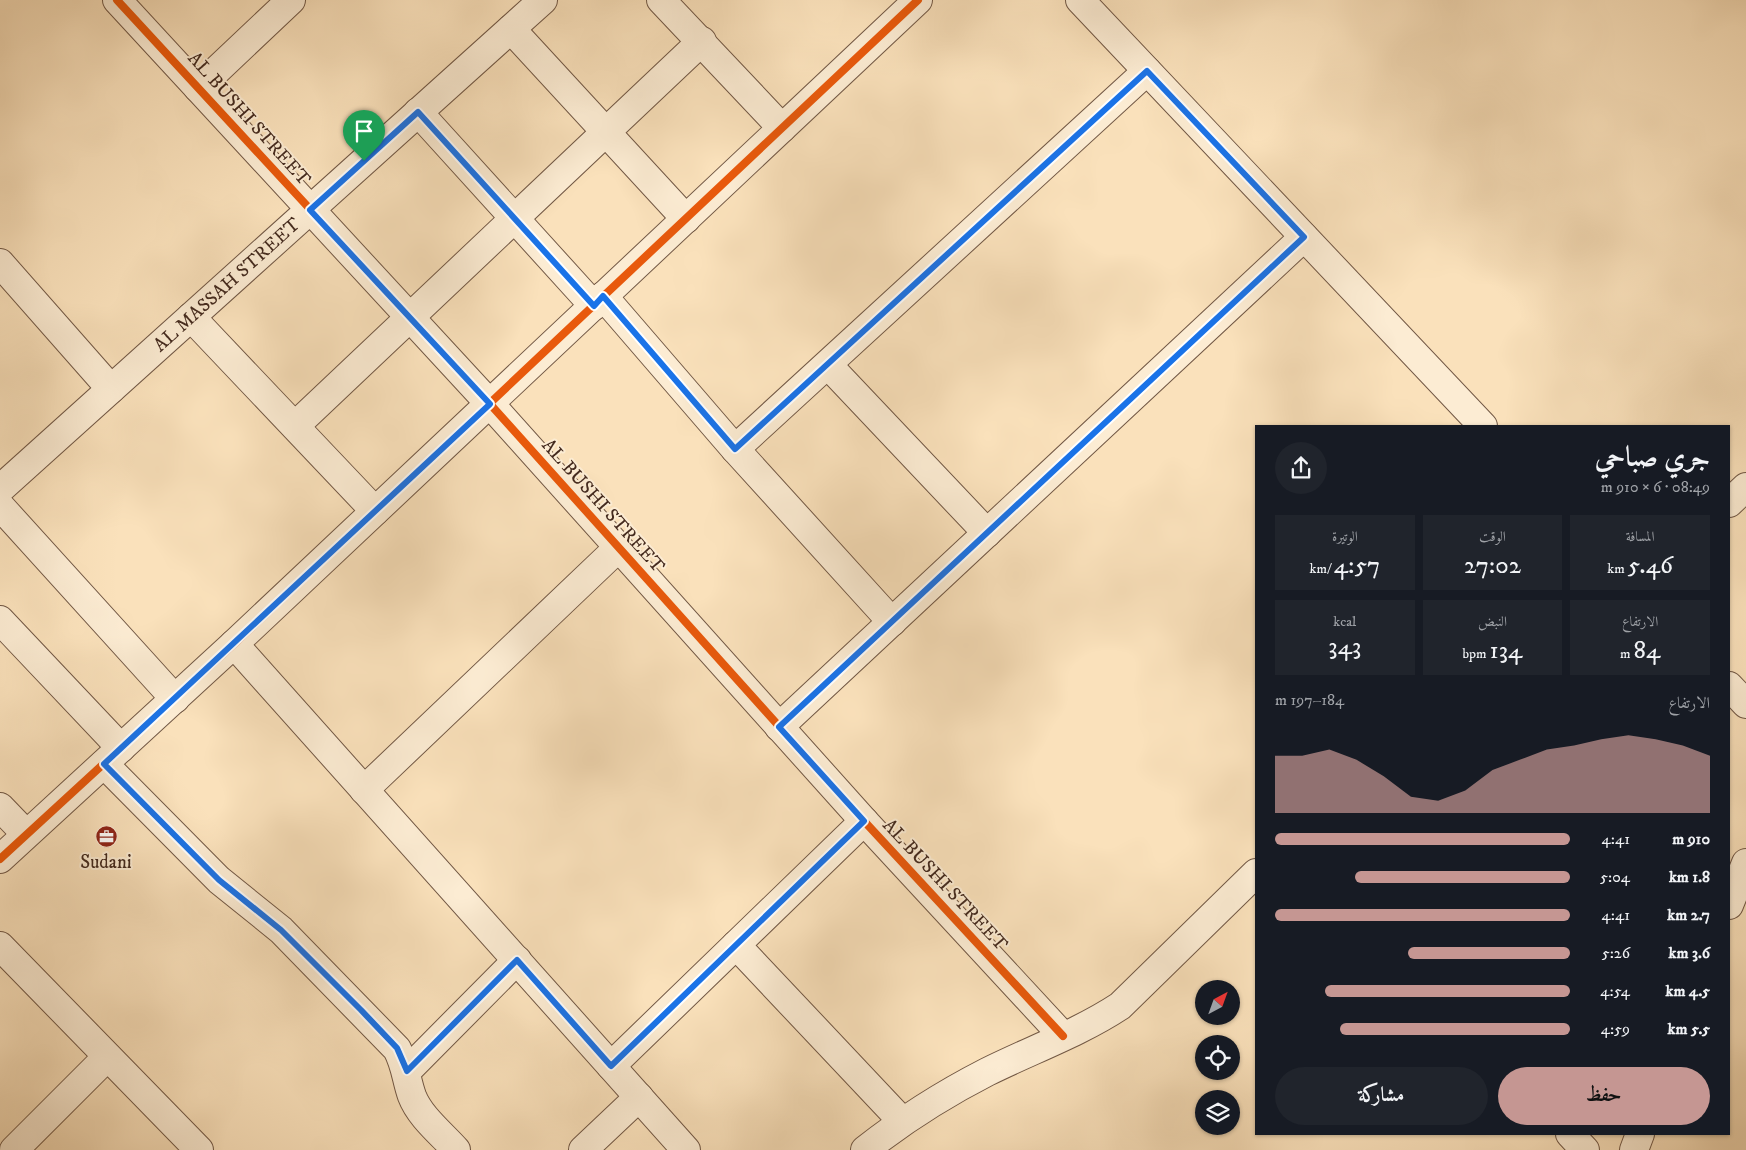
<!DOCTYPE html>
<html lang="ar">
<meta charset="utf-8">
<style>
:root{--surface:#171b24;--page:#20242c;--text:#f1f3f6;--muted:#9ea1a6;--accent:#c59692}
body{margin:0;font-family:"IM FELL DW Pica",Amiri,serif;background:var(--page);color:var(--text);direction:rtl;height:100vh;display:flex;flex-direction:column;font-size:19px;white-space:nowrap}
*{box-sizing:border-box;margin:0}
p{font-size:16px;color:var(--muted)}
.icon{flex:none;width:28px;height:28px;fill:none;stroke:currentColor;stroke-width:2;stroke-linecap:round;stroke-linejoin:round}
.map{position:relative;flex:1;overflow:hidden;direction:ltr}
.drawer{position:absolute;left:1255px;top:425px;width:475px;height:710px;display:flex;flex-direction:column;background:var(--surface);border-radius:0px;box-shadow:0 1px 4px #0004;direction:rtl}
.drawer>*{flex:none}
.needle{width:32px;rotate:41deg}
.buttons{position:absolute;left:1195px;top:980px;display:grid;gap:10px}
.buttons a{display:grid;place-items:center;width:45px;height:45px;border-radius:50%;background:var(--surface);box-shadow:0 1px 4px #0004;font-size:25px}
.pin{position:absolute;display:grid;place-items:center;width:42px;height:42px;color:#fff;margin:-51px -21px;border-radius:50% 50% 50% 0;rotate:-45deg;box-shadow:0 0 5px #0007}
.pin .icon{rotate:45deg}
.round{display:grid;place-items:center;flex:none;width:52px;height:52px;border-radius:26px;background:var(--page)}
.head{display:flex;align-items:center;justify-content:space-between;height:85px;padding:0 20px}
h1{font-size:28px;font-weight:600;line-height:38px}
.metrics{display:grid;grid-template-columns:repeat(3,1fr);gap:8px;height:85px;padding:5px 20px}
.metrics div{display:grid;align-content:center;border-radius:0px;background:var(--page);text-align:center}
.metrics b{font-size:25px;font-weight:600}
.metrics small{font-size:14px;font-weight:400}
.metrics p{font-size:14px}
.chart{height:140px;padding:10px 20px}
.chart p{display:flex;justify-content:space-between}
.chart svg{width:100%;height:90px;margin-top:5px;fill:var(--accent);opacity:.7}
.button{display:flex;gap:10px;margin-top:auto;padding:10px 20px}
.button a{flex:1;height:58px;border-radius:30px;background:var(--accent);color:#111;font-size:20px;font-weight:600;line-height:58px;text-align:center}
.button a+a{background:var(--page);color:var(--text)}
ul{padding:0 20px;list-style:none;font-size:16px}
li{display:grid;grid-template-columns:80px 60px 1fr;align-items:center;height:38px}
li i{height:12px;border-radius:6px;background:var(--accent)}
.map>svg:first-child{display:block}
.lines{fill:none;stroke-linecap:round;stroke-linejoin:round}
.minor-casing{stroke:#725845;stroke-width:30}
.minor{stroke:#fcecd3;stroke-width:28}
.cycleway-casing{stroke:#fcecd3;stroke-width:11}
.cycleway{stroke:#e8590c;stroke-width:8}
.route-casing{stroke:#fff;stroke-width:10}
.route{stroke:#1a73e8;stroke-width:6}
.labels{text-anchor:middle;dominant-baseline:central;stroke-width:4;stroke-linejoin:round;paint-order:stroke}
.street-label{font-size:19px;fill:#442a1e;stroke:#fcecd3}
.poi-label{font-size:19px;fill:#442a1e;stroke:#fcecd3}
</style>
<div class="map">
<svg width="1746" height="1150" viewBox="0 0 1746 1150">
<rect width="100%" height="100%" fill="#fae1bb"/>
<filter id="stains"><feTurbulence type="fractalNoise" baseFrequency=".004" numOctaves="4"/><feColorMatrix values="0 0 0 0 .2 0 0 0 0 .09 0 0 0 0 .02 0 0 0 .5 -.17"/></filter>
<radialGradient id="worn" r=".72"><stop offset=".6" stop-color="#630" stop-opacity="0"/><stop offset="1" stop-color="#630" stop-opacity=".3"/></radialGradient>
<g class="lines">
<defs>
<g id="minor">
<polyline points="117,0 490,404 864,821 1063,1036"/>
<polyline points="661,0 782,128"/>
<polyline points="1080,0 1483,426"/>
<polyline points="511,29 686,219"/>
<polyline points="198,88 291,0"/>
<polyline points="418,112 594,306"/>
<polyline points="0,263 111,389"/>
<polyline points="603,296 735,449 892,622"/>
<polyline points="191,317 375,511"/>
<polyline points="828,365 987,533"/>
<polyline points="295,426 702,41"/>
<polyline points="735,449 1147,71"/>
<polyline points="0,489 543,0"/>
<polyline points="1729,503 1746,487"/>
<polyline points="0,506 175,699"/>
<polyline points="0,620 121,748"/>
<polyline points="234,644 686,1150"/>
<polyline points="1729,686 1746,704"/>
<polyline points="779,727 1304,237"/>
<path d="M104,764L219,880L281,930L397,1049C406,1066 406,1079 412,1096C420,1117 442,1134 456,1150"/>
<polyline points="364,790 618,548"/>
<polyline points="0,807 26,834"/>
<polyline points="0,859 234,644 918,0"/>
<polyline points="1729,905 1746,863"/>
<polyline points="736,945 902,1121"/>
<polyline points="0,946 199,1150"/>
<polyline points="611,1066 864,821"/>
<polyline points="407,1071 517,960"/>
<polyline points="1570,1134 1585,1150"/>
<polyline points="14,1150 107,1057"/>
<polyline points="583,1150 639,1097"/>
<path d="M865,1150C903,1120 944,1094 987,1072C1031,1050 1079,1033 1120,1006L1256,873"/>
<polyline points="1634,1150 1640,1134"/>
</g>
</defs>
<use href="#minor" class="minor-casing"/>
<use href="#minor" class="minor"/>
<defs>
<g id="cycleway">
<polyline points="117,0 490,404 864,821 1063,1036"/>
<polyline points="0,859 234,644 918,0"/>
</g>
</defs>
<use href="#cycleway" class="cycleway-casing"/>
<use href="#cycleway" class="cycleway"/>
</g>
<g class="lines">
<defs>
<polygon id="route" points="1147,71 1304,237 779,727 864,821 611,1066 517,960 407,1071 397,1048 361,1010 281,930 219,880 104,764 490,404 310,210 418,112 594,306 603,296 735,449"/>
</defs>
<use href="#route" class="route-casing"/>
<use href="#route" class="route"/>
</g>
<defs>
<symbol id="office-disc" viewBox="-11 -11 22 22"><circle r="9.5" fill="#8f2418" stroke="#fcecd3"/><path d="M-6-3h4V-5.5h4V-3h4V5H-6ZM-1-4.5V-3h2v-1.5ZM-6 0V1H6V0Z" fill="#fff"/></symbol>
</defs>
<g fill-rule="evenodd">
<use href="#office-disc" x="94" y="824" width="25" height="25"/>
</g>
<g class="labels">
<g class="street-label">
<text transform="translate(249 119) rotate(48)">AL BUSHI STREET</text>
<text transform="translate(227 285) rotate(-42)">AL MASSAH STREET</text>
<text transform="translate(603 506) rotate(48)">AL BUSHI STREET</text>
<text transform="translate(945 885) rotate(47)">AL BUSHI STREET</text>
</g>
<g class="poi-label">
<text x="106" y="862">Sudani</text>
</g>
</g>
<rect width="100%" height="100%" filter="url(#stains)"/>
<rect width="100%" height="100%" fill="url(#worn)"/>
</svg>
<div class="buttons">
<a><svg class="needle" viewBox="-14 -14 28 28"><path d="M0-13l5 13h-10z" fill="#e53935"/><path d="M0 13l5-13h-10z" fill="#9ea1a6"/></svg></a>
<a><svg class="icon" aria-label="locate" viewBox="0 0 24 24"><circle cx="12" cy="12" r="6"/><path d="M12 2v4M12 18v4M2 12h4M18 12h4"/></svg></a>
<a><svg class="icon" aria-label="layers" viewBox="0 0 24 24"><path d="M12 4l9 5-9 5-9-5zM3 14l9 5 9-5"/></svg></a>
</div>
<div class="pin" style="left:364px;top:161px;background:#1e9e55"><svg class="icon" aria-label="arrive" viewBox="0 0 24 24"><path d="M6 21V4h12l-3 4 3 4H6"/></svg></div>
<section class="drawer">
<div class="head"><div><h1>جري صباحي</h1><p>08:49 · 6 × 910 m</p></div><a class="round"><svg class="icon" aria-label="share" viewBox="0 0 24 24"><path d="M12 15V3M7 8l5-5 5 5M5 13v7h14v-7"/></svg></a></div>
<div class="metrics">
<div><p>المسافة</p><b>5.46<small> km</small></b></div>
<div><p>الوقت</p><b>27:02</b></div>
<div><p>الوتيرة</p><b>4:57<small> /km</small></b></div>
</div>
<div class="metrics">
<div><p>الارتفاع</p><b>84<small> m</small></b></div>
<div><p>النبض</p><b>134<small> bpm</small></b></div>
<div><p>kcal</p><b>343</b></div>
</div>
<div class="chart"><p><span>الارتفاع</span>184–197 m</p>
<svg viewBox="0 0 160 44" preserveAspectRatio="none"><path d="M0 44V16L10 16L20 13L30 18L40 26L50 36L60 38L70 33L80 23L90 18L100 13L110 11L120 8L130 6L140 8L150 11L160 16V44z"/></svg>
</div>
<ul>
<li><b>910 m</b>4:41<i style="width:100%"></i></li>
<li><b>1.8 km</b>5:04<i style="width:73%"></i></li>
<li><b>2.7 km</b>4:41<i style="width:100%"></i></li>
<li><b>3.6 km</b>5:26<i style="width:55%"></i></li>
<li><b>4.5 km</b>4:54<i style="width:83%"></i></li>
<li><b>5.5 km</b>4:59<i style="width:78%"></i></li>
</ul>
<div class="button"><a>حفظ</a><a>مشاركة</a></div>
</section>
</div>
